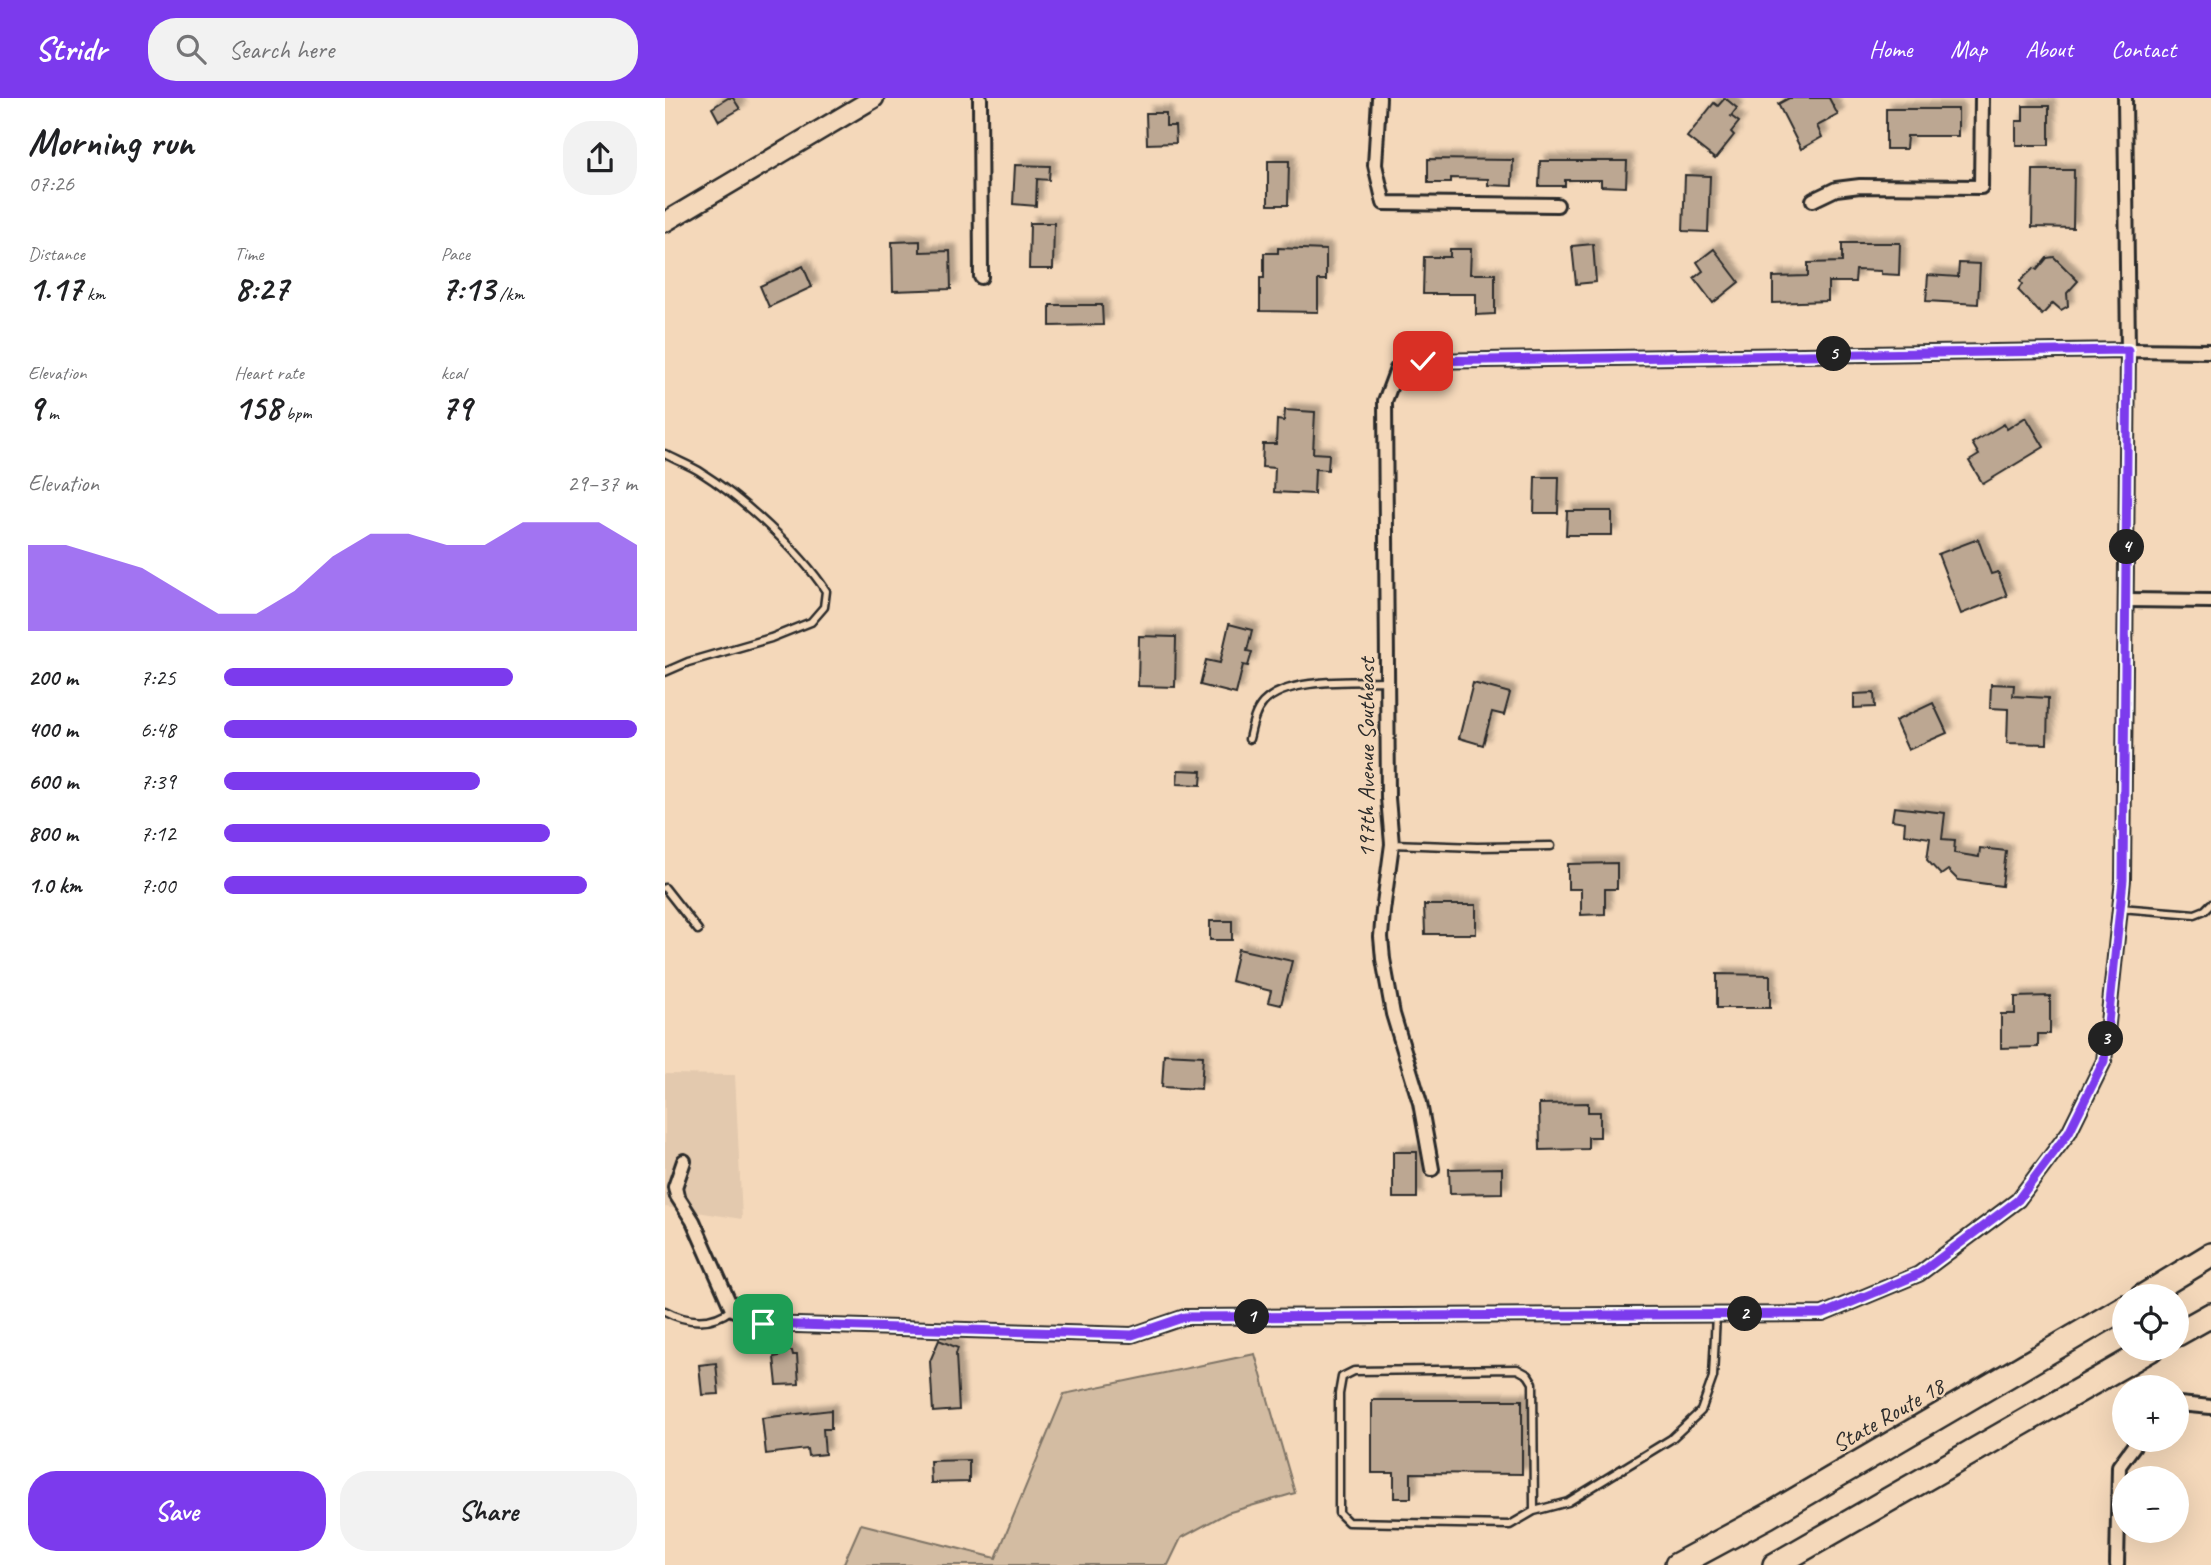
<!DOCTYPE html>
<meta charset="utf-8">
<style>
:root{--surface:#fff;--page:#f2f2f2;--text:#202124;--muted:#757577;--accent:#7c3aed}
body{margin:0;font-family:Caveat,sans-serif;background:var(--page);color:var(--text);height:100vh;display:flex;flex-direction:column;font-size:26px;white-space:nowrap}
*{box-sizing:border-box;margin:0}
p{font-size:23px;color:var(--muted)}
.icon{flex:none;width:38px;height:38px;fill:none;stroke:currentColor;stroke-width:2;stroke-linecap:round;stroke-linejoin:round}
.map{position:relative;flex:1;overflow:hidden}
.side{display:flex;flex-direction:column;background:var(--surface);width:665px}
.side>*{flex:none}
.fabs{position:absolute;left:1447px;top:1186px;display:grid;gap:14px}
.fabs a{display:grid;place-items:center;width:77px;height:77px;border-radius:50%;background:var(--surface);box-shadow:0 7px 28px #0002;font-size:35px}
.pin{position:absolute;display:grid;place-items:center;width:60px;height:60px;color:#fff;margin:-30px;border-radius:14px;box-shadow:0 4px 10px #0006}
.km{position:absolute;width:35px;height:35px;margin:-18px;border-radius:50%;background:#222;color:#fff;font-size:19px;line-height:35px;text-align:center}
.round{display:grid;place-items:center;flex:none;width:74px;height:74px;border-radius:28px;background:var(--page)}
.summary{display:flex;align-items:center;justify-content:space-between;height:119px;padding:0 28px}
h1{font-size:38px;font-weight:700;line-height:52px}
.figures{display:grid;grid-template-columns:repeat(3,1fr);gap:10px;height:119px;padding:7px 28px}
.figures div{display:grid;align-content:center}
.figures b{font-size:35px;font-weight:700}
.figures small{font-size:19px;font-weight:400}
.figures p{font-size:19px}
.chart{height:196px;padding:14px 28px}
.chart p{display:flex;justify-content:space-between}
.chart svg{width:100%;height:126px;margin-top:7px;fill:var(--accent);opacity:.7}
.cta{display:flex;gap:14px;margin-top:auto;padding:14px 28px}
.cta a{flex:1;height:80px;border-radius:28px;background:var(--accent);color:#fff;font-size:28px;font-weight:700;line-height:80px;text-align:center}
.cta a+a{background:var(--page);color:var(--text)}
ul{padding:0 28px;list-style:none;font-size:23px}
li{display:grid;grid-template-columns:112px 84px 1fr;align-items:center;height:52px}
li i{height:18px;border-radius:9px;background:var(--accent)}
header{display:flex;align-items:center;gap:42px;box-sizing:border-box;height:98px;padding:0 35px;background:var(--accent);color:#fff}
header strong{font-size:33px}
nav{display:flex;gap:38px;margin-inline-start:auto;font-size:24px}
.search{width:490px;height:63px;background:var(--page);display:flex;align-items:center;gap:18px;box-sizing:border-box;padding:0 24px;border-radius:28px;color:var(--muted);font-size:26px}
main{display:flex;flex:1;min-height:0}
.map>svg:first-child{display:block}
.built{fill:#e3c9ae}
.green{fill:#d3bca2;stroke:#7f7466;stroke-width:2}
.building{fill:#bca792;stroke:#2b2b2b;stroke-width:2;filter:url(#shadow)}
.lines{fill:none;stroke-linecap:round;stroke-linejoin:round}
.lane-casing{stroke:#2b2b2b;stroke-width:11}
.street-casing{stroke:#2b2b2b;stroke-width:18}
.secondary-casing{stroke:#2b2b2b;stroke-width:23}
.highway-casing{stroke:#2b2b2b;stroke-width:28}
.lane{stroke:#f4d8ba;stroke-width:6}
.street{stroke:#f4d8ba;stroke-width:12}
.secondary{stroke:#f4d8ba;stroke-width:18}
.highway{stroke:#f4d8ba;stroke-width:23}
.route-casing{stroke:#fff;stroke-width:14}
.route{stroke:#7c3aed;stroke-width:9}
.labels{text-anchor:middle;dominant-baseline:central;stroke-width:5;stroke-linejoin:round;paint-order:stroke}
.street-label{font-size:24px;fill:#2b2b2b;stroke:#f4d8ba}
</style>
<header>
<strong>Stridr</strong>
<div class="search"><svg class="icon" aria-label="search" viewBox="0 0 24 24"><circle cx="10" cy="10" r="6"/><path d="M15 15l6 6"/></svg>Search here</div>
<nav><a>Home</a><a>Map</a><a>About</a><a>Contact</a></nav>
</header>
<main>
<section class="side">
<div class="summary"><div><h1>Morning run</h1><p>07:26</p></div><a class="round"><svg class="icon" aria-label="share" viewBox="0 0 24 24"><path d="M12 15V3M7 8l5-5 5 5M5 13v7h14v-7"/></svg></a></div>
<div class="figures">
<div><p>Distance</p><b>1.17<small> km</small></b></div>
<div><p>Time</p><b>8:27</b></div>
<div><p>Pace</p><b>7:13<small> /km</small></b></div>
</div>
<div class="figures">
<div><p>Elevation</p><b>9<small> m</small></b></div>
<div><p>Heart rate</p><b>158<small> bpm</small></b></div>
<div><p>kcal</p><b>79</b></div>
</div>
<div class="chart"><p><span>Elevation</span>29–37 m</p>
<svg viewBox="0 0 160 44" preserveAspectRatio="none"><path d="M0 44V14L10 14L20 18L30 22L40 30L50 38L60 38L70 30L80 18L90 10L100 10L110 14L120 14L130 6L140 6L150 6L160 14V44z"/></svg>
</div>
<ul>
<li><b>200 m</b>7:25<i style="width:70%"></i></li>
<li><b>400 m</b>6:48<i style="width:100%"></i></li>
<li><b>600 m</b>7:39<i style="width:62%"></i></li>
<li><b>800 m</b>7:12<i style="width:79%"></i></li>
<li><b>1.0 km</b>7:00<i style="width:88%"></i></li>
</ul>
<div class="cta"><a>Save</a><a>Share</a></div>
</section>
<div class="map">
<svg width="1546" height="1467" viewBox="0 0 1546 1467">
<defs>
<filter id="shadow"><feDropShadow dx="6" dy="-6" stdDeviation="2" flood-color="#0004"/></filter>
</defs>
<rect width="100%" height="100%" fill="#f4d8ba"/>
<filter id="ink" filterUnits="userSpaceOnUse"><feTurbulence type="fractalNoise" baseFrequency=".0143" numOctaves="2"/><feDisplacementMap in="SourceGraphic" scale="14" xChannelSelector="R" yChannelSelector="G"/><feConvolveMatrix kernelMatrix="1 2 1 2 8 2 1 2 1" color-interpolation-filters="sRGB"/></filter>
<g filter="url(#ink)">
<polygon class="built" points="0,976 70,977 77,1121 0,1109"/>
<polygon class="green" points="590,1256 630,1395 562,1415 516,1440 503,1467 178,1467 196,1426 331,1460 399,1296"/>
<g class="building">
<polygon points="63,0 68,0 75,11 54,23 47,10"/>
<polygon points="1060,0 1072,10 1066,18 1074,24 1066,34 1069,37 1050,61 1022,39 1049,5 1053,8"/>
<polygon points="1124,0 1164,0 1173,17 1152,28 1157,39 1136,51 1113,6"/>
<polygon points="1358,8 1384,8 1384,47 1351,47 1351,23 1358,23"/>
<polygon points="1221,11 1293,11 1293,38 1242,38 1241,51 1221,51"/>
<polygon points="481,15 501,15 501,28 510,28 511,45 482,46"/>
<polygon points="763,61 848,62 847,88 823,87 823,81 786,80 786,85 763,85"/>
<polygon points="603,63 624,63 623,107 603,107"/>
<polygon points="875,63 962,63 961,89 936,88 936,82 900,82 900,88 874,88"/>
<polygon points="350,67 385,68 384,82 372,81 371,108 348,106"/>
<polygon points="1368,72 1409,72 1408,130 1367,129"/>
<polygon points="1020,77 1045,78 1043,134 1018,133"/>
<polygon points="365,125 389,125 388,171 364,171"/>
<polygon points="255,143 255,154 285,153 286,191 228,193 227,144"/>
<polygon points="1177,145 1235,145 1234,177 1216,176 1216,173 1191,172 1190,184 1163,184 1163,203 1108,205 1108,179 1143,178 1143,165 1177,164"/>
<polygon points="928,146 931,184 911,186 907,148"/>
<polygon points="613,150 661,152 661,182 653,182 653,214 595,213 595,180 599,180 599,155 613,155"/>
<polygon points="785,151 806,151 805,176 830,176 830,216 811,217 811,196 758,196 759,159 785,159"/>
<polygon points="1049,151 1074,184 1048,205 1029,180 1038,173 1032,164"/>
<polygon points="1389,159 1413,183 1402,195 1403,208 1396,212 1388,205 1377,217 1353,192 1357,186 1355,183 1369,170 1372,172 1382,160"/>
<polygon points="1294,165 1315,166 1313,206 1261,203 1263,177 1293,179"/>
<polygon points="138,168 147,189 104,209 95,188"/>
<polygon points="385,207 437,207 438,227 385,228"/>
<polygon points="620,312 650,314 648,355 664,356 663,372 650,371 649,396 609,394 610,370 597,369 598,346 611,346 612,322 619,323"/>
<polygon points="1361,319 1379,349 1318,386 1304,363 1314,357 1307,345 1339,326 1342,331"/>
<polygon points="870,379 894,379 893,415 869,415"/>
<polygon points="902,413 947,413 947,437 901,437"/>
<polygon points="1313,441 1326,476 1333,474 1342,498 1296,516 1273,456"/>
<polygon points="564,526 587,532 582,553 587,554 583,568 578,567 571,596 535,587 541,562 555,565"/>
<polygon points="474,538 511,539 510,589 473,588"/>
<polygon points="808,585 845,595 839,617 827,614 818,647 794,640"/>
<polygon points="1326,586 1349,587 1348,598 1383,600 1382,646 1342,645 1343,611 1325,610"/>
<polygon points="1209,595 1210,609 1189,610 1189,596"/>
<polygon points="1268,605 1282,635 1243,652 1230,623"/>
<polygon points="513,672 537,673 536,687 512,686"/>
<polygon points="1229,709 1280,715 1277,741 1290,742 1289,755 1314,759 1315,750 1341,753 1337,788 1293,782 1283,772 1276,777 1262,762 1265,740 1239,736 1240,724 1227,722"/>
<polygon points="952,765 952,791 940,791 940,816 916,817 916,791 903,791 903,766"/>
<polygon points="759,807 811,807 811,836 760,836"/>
<rect x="545" y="823" width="22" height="19"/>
<polygon points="573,851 627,863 616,907 603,904 606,893 566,883"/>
<polygon points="1052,876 1105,877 1105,910 1052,910"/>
<polygon points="1385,898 1385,936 1373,936 1373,949 1336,950 1336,916 1350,916 1350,899"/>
<polygon points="499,956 538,958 536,991 497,989"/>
<polygon points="923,1005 923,1014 935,1014 935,1039 923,1039 923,1051 875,1052 874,1006"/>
<rect x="728" y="1054" width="24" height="46"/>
<polygon points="837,1070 837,1095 785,1096 784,1071"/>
<polygon points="274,1242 293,1250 291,1256 294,1312 268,1314 265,1263"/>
<polygon points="115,1253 127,1253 128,1257 132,1257 134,1286 112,1287 109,1259 115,1258"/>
<polygon points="51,1265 54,1296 37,1297 34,1267"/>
<polygon points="707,1302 857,1302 857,1376 746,1375 746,1400 729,1400 729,1375 707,1375"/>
<polygon points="166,1312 166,1331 158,1331 160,1356 143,1358 142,1351 101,1356 97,1320"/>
<polygon points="304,1362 304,1384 266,1385 265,1363"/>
</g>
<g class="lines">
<defs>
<g id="lane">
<path d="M0,356C11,362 24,367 34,373C77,400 134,452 161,493L159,509L146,524L106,540L23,564L0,574"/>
<path d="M584,641C587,629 589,615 598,605C622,579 688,584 722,583"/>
<polyline points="727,746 812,749 886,748"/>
<polyline points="0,790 33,832"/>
<polyline points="1455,810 1530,816 1540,812 1546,806"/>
<path d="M0,1213C22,1225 47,1227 67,1211"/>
<polyline points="869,1413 845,1427 683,1424 674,1415 674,1296 677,1279 689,1273 852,1271 863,1277 868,1285 869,1413 903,1404 1006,1341 1036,1313 1048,1279 1051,1216"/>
</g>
<g id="street">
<polyline points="315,0 316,179"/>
<polyline points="714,0 710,67 719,105 892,107"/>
<polyline points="1148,102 1171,91 1195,88 1316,89 1317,0"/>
<polyline points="1462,502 1546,503"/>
<polyline points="19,1063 10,1089 12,1098 28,1123 67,1211 98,1226 467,1237 520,1219 1158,1216 1254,1176 1353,1102 1404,1034 1439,963 1458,782 1463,252 1460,0"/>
<polyline points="767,1071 755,1005 728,916 718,861 716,839 718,813 727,746 723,700 720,303 732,271 758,263 1463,252 1546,253"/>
<polyline points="1512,1308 1514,1306 1546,1309"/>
<polyline points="1452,1467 1454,1368 1473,1342"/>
</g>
<polyline id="secondary" points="0,124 209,0"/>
<g id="highway">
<polyline points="1477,1199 1546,1157"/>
<polyline points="1512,1236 1546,1217"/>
<polyline points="1012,1467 1103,1418 1460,1209"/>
<polyline points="1110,1467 1486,1251"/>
</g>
</defs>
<use href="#lane" class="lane-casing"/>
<use href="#street" class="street-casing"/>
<use href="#secondary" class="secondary-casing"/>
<use href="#highway" class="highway-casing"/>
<use href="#lane" class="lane"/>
<use href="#street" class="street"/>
<use href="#secondary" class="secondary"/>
<use href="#highway" class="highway"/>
</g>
</g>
<g class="lines" filter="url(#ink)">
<defs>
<polyline id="route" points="98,1226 467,1237 520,1219 1158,1216 1254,1176 1353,1102 1404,1034 1439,963 1458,782 1463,252 758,263"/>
</defs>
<use href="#route" class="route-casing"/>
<use href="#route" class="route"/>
</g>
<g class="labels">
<g class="street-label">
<text transform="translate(701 660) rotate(-90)">197th Avenue Southeast</text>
<text transform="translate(1223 1317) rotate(-30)">State Route 18</text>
</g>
</g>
</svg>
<div class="fabs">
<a><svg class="icon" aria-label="locate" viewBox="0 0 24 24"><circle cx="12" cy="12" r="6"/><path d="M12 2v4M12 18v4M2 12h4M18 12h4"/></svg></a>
<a>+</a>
<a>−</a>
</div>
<div class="pin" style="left:98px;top:1226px;background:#1e9e55"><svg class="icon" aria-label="arrive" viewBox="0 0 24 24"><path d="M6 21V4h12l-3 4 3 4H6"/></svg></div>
<div class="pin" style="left:758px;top:263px;background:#d93025"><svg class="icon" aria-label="check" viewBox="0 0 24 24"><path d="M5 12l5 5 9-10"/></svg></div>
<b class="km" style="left:587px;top:1219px">1</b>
<b class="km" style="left:1080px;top:1216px">2</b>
<b class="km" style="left:1441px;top:941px">3</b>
<b class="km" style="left:1462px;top:449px">4</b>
<b class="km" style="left:1169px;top:256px">5</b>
</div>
</main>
